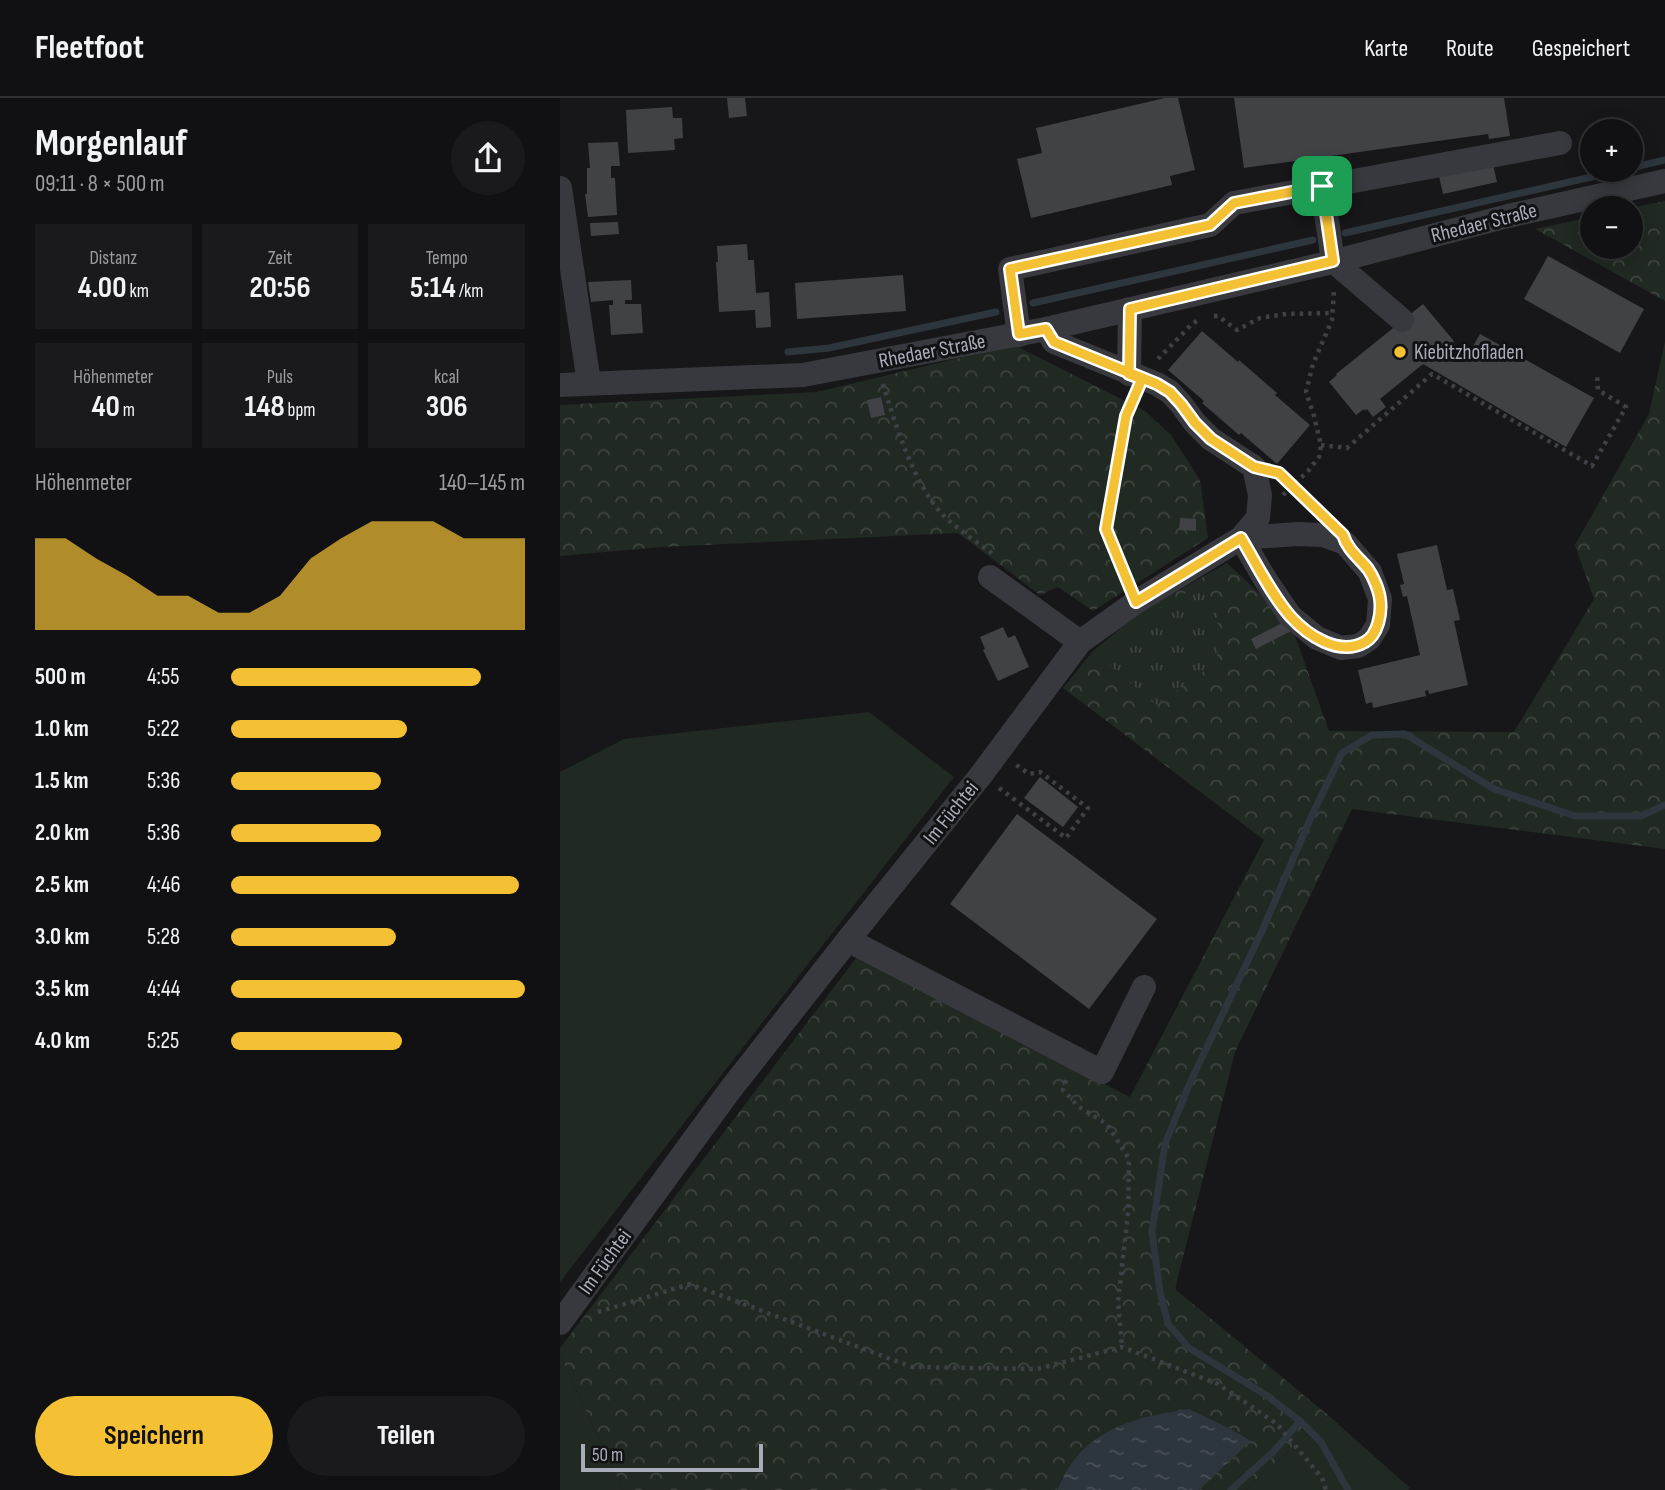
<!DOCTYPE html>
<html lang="de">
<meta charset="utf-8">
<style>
:root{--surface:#111113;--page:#1a1a1c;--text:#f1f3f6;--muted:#9c9da0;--line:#303133;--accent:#f4c135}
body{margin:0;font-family:"Sofia Sans Condensed",sans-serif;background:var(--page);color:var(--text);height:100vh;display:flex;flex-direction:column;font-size:26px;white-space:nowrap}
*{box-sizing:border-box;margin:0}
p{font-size:23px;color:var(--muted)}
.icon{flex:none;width:38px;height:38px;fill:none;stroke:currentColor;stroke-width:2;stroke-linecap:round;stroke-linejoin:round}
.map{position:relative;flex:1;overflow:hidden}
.panel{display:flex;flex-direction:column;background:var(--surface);width:560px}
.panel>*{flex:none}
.controls{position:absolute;left:1020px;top:21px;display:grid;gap:14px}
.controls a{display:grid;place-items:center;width:63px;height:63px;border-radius:50%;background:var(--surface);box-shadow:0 4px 18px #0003,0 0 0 2px var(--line);font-size:35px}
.scale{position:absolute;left:21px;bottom:18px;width:182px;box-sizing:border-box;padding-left:7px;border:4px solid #a9adb9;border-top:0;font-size:19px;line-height:24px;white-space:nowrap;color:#a9adb9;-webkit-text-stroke:5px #121214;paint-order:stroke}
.pin{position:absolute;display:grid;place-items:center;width:60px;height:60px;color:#fff;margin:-30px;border-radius:14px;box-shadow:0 4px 10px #0006}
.round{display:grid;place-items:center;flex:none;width:74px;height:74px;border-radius:37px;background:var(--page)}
.summary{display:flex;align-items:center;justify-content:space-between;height:119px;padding:0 35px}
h1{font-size:38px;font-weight:700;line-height:52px}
.metrics{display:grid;grid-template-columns:repeat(3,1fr);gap:10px;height:119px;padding:7px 35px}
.metrics div{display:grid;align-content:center;border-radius:0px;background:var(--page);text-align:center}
.metrics b{font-size:30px;font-weight:700}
.metrics small{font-size:19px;font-weight:400}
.metrics p{font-size:19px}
.chart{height:196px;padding:14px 35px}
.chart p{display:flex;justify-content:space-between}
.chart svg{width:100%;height:126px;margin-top:7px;fill:var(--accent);opacity:.7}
.cta{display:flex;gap:14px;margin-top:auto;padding:14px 35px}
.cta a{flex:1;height:80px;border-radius:42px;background:var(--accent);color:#111;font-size:28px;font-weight:700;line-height:80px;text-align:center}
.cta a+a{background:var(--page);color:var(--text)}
ul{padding:0 35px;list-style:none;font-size:23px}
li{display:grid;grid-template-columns:112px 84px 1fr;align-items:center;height:52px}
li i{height:18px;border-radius:9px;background:var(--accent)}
header{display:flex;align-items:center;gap:42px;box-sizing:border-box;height:98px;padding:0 35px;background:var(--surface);border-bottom:2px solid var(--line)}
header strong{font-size:33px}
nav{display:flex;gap:38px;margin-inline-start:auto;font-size:24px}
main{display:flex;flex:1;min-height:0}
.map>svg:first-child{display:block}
.green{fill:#212923}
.forest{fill:url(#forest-crowns)}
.park{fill:url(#park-tufts)}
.water{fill:url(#water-ripples)}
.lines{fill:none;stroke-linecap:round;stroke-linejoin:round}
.stream{stroke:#2d353d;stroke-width:7}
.building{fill:#414246}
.path{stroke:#3e4045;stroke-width:4.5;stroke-dasharray:3.5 5;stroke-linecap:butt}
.minor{stroke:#38393e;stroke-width:24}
.route-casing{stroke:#fff;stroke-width:14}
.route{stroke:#f4c135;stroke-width:9}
.poi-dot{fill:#f4c135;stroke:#121214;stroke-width:2.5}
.labels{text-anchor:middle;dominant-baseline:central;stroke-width:6;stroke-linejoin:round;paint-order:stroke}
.street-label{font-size:21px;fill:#a9adb9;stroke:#121214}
.poi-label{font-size:21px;fill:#a9adb9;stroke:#121214;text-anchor:start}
</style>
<header>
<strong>Fleetfoot</strong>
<nav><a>Karte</a><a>Route</a><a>Gespeichert</a></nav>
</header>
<main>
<section class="panel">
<div class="summary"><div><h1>Morgenlauf</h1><p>09:11 · 8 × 500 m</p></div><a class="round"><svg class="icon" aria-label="share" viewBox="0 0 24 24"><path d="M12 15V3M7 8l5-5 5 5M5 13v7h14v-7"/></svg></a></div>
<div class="metrics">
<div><p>Distanz</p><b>4.00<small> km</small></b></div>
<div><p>Zeit</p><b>20:56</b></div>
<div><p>Tempo</p><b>5:14<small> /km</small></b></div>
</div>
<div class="metrics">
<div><p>Höhenmeter</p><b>40<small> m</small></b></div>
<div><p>Puls</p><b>148<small> bpm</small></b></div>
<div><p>kcal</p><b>306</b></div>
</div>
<div class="chart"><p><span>Höhenmeter</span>140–145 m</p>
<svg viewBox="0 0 160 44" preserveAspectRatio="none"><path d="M0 44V12L10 12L20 19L30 25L40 32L50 32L60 38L70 38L80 32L90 19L100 12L110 6L120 6L130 6L140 12L150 12L160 12V44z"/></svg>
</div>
<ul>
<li><b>500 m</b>4:55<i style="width:85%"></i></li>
<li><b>1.0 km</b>5:22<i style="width:60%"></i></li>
<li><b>1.5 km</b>5:36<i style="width:51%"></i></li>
<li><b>2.0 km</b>5:36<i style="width:51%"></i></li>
<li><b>2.5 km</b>4:46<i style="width:98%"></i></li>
<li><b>3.0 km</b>5:28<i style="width:56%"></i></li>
<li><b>3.5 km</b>4:44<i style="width:100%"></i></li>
<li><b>4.0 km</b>5:25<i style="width:58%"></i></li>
</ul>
<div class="cta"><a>Speichern</a><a>Teilen</a></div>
</section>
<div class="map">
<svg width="1105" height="1392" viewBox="0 0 1105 1392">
<defs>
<pattern id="forest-crowns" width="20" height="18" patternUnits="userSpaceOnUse" patternTransform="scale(1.75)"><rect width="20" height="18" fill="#212923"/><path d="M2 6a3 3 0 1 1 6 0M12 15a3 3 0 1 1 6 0" fill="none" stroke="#3e4541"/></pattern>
<pattern id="park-tufts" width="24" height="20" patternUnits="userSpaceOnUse" patternTransform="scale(1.75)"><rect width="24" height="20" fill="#212923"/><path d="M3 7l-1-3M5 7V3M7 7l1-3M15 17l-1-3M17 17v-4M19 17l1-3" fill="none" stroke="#3e4541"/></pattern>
<pattern id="water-ripples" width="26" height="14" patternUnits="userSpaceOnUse" patternTransform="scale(1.75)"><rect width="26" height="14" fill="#2d353d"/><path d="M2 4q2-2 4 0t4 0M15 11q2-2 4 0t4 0" fill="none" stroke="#495057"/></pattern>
</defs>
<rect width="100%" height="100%" fill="#171719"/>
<g class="green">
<polygon points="309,614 394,679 0,1184 0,674 64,641"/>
<polygon points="0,1257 63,1392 0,1392"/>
<polygon points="768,1317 850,1390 848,1392 686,1392"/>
</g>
<g class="forest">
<polygon points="1105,103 1105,203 975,131 1032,119 1032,149 1071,149 1071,110"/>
<polygon points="1105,243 1105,751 792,711 675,954 615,1191 768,1317 686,1392 639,1392 690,1343 669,1330 629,1311 502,1379 497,1392 63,1392 0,1257 0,1250 297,859 570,999 704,742 503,590 533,553 579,515 667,465 730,524 769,633 954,634 1034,501 1015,447 1089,316"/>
<polygon points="454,247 585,313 611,337 640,382 648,440 533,513 498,489 480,497 398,435 101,449 0,458 0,307 257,294"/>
</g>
<polygon class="park" points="641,486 658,508 657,564 596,607 538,557 581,521"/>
<path class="water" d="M629,1311L669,1330L691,1343L639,1392H497C521,1332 571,1320 629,1311Z"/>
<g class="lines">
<g class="stream">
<polyline points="1071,70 1105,62"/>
<polyline points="785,135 1062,72"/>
<polyline points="473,205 753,142"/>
<polyline points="228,254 269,250 436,214"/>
<polyline points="671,1392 713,1354 740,1323"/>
<polyline points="788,1392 761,1344 740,1323 706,1297 629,1250 608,1226 600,1194 592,1134 605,1046 629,987 702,833 752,717 782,655 812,637 845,636 934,691 1015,718 1081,718 1105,707"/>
</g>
</g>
<g class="building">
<polygon points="167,0 185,0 187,18 169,20"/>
<polygon points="605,0 618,0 635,72 610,78 612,87 471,120 457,61 482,55 476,30"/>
<polygon points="674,0 944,0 950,38 929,41 928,36 684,70"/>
<polygon points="112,9 113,20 122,20 123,40 114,41 115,52 68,55 66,12"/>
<polygon points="58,44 60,68 51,68 51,80 55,80 57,117 28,119 25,96 27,96 27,70 30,70 28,45"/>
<polygon points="933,66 937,84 883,96 879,78"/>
<polygon points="58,124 59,136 31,138 30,125"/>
<polygon points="187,146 188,162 194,162 196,195 209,194 211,229 196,230 195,212 159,214 156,164 158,164 157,148"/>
<polygon points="988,158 1084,211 1060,255 964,201"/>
<polygon points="343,177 346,213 237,221 235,185"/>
<polygon points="71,182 72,202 65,202 65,206 81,206 83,235 51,237 49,207 53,207 53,202 31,204 28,184"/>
<polygon points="863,206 893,242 896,250 908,257 920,236 1034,300 1006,349 863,266 820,301 826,309 813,319 807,311 805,313 804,311 796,317 769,284 777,277 776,276"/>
<polygon points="642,233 678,264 679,262 717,295 715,297 750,327 717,366 681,335 679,337 642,305 644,303 608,272"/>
<polygon points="321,299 325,317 311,320 307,302"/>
<polygon points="620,420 636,421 636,433 619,432"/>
<polygon points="877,447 887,492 893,491 900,522 894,523 908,587 869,596 868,592 865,593 866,598 813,610 812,604 806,606 798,572 860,557 847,498 843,499 840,487 844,486 837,456"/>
<polygon points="726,523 731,533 696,551 691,541"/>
<polygon points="443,529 448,540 455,537 469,569 438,583 423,552 425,551 420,539"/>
<polygon points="480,679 518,709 503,729 464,700"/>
<polygon points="457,716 597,821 529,911 390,806"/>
</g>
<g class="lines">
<g class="path">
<polyline points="654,218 658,218 677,232 700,220 726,216 773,215"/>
<polyline points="598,261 632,226 640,221"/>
<path d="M323,286C336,328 354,388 385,419C400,433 417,444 433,456"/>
<polyline points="761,347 787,350 872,276 1032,368 1066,309 1038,292 1037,275"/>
<polyline points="722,377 758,413"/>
<polyline points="723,397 749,372 759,359 761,347 754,318 746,294 753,266 772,222 774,193"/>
<polyline points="567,484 546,431 566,319 574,301"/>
<polyline points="439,690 506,740 528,710 480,674 469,676 455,666"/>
<polyline points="506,982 503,992 519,1009 547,1026 569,1061 568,1115 558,1204 562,1249"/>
<polyline points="38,1214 130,1186 352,1269 477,1271 562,1249 658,1286 717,1326 762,1380 766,1392"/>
</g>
<g class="minor">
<polyline points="762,88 773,163 842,222"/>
<polyline points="0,90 29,285"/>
<polyline points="459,237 450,171 650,127 674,105 1000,45"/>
<polyline points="569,276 570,211"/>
<polyline points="0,287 243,277 486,231 768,165 948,118 1105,83"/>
<polygon points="738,436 763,437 785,445 810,474 820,501 818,527 809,541 798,548 781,550 757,540 730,518 705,481 681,440"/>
<polyline points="430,479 520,544"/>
<polyline points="288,842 542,974 584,889"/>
<polyline points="0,1225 170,992 288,842 421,677 520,544 576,504 681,440 698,420 700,397 694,369 651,341 635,325 621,306 610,294 597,286 494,244 486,231"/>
</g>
</g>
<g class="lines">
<defs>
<path id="route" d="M762,88L773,163L570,211L569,276L582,281L566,318L546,431L576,504L681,440C696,465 711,496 730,518C747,537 779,559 805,544C818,537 822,515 820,501C819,492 813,478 808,471C799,460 787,451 783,437L719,375L694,369L651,341L635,325L621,306L610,294L597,286L494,244L486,231L459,236L450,171L650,127L674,105L762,88"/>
</defs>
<use href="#route" class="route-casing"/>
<use href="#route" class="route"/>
</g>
<circle class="poi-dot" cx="840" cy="254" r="7"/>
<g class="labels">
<g class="street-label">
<text transform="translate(924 125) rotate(-14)">Rhedaer Straße</text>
<text transform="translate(372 253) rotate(-11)">Rhedaer Straße</text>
<text transform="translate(391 715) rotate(-51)">Im Füchtei</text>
<text transform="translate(45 1164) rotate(-54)">Im Füchtei</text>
</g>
<g class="poi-label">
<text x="854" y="254">Kiebitzhofladen</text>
</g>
</g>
</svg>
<div class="controls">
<a>+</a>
<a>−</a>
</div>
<div class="scale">50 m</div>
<div class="pin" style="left:762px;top:88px;background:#1e9e55"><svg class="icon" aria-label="arrive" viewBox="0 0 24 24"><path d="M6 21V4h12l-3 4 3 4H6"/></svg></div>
</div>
</main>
